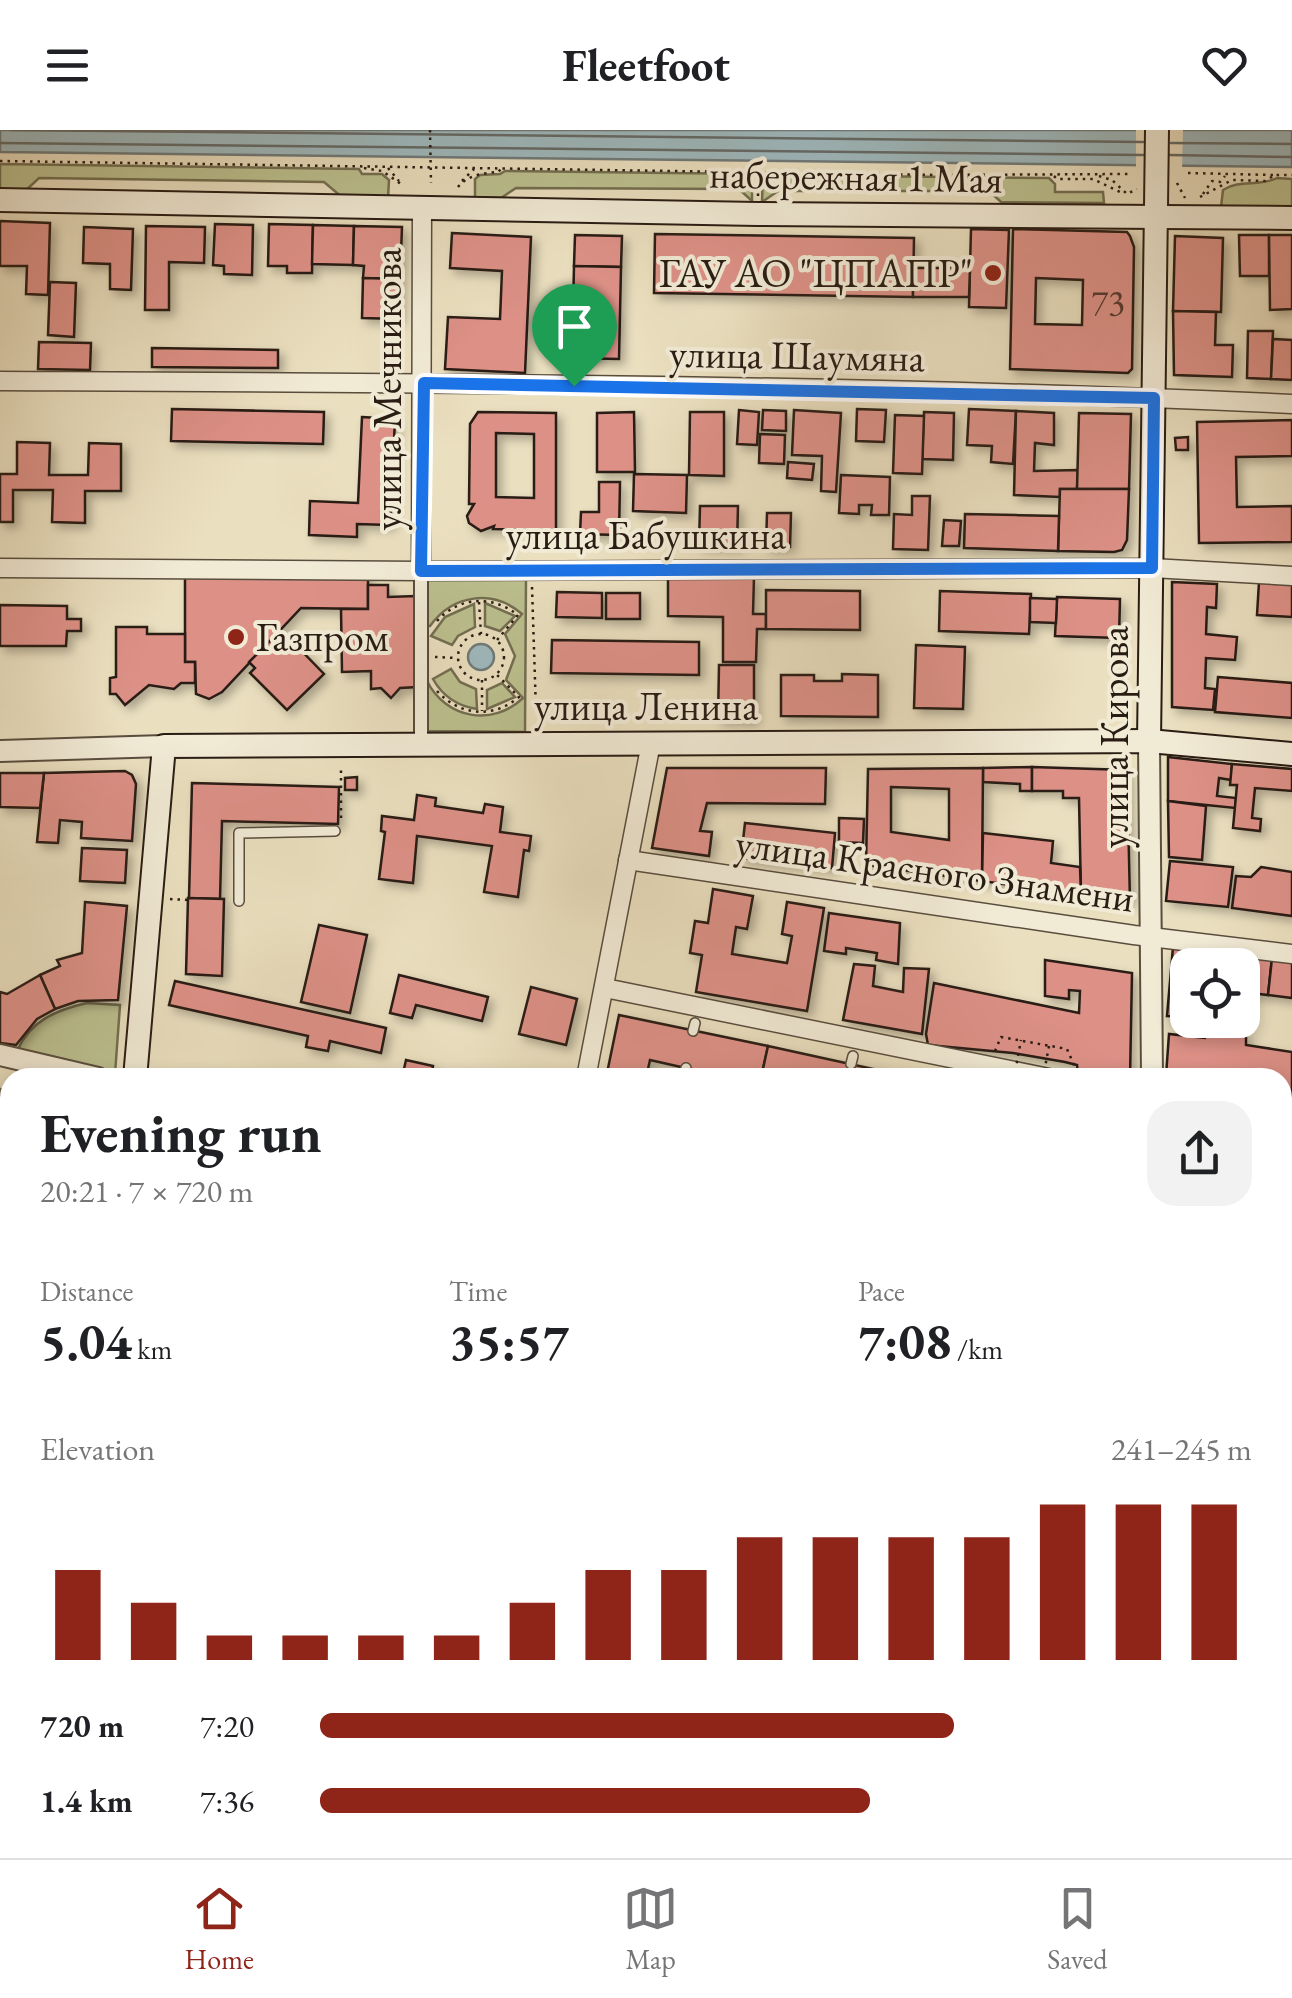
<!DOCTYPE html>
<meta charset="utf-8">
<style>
:root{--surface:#fff;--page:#f2f2f2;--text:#202124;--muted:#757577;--line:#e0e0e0;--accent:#8f2418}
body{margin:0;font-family:"EB Garamond",serif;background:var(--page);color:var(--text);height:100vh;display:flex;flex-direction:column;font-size:38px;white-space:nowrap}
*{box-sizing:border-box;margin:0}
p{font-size:32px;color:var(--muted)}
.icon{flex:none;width:55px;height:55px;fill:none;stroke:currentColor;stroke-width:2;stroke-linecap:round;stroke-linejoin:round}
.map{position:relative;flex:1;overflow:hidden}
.side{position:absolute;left:0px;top:938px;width:1292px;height:792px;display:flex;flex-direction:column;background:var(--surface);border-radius:30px 30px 0 0;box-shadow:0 5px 15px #0003}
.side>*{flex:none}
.buttons{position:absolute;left:1170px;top:818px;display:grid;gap:20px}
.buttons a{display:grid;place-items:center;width:90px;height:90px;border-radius:20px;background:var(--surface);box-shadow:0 5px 15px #0003;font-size:50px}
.pin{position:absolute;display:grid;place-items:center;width:85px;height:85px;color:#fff;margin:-102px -42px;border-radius:50% 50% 50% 0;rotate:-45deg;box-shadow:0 0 10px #0007}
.pin .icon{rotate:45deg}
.round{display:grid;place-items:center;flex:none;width:105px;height:105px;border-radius:30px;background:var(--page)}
.head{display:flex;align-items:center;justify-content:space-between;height:170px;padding:0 40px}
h1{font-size:55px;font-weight:700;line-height:75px}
.stats{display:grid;grid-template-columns:repeat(3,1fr);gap:15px;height:170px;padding:10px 40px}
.stats div{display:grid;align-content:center}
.stats b{font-size:50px;font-weight:700}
.stats small{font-size:28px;font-weight:400}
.stats p{font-size:28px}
.chart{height:280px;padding:20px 40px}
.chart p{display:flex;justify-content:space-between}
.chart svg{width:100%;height:180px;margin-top:10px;stroke:var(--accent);stroke-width:6}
ul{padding:0 40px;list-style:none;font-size:32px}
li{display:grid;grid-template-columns:160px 120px 1fr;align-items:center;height:75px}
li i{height:25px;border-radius:12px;background:var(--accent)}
header{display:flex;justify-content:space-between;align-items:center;height:130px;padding:0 40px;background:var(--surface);font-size:45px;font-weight:700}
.dock{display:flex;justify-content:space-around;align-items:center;height:140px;border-top:2px solid var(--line);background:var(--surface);font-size:28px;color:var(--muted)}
.dock a{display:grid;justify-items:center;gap:5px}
.dock .on{color:var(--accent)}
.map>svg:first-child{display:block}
.green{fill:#bcc08f;stroke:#726e51;stroke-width:2.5}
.water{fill:#9eb9be;stroke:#6f7a7a;stroke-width:2.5}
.pier{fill:#eadfbf}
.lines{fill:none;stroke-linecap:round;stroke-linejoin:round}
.shore{stroke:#646a68;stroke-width:2.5}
.building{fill:#dc9086;stroke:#291c13;stroke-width:2.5;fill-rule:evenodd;filter:url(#shadow)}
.service-casing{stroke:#594d3e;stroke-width:12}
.pedestrian-casing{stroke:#594d3e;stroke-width:16}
.minor-casing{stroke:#594d3e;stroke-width:21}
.tertiary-casing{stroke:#594d3e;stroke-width:24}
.secondary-casing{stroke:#291c13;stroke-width:26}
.path{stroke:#291c13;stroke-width:2.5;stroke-dasharray:2.5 5;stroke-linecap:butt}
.service{stroke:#f1ead5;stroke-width:9}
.pedestrian{stroke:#f1ead5;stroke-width:12}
.minor{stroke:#f1ead5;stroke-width:18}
.tertiary{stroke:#f1ead5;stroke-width:20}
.secondary{stroke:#f1ead5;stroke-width:22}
.path-bridge{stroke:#291c13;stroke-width:2.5;stroke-dasharray:2.5 5;stroke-linecap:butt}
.route-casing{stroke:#fff;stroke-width:20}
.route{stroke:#1a73e8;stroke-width:12}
.poi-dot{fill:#8f2418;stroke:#f1ead5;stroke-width:4}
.labels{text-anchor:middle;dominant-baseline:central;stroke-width:8;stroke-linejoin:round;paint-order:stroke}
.number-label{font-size:35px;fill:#563930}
.street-label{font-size:40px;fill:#291c13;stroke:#f1ead5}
.poi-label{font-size:40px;fill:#291c13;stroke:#f1ead5;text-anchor:end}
</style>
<header><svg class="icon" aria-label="menu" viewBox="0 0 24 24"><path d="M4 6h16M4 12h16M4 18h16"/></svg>Fleetfoot<svg class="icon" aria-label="heart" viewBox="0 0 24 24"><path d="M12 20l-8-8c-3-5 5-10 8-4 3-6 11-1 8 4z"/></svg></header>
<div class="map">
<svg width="1292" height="1728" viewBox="0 0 1292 1728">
<defs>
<filter id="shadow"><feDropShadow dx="5" dy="5" stdDeviation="5" flood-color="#0004"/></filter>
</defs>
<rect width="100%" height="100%" fill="#eadfbf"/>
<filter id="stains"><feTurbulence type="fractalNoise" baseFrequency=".002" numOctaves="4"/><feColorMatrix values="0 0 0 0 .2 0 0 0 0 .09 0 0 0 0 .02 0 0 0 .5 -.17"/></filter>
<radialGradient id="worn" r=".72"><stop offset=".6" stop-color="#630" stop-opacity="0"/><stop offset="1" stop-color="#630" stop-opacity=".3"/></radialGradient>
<g class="green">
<polygon points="0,34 359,39 362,44 382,44 389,50 388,68 343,68 324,52 39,48 22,64 0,63"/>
<polygon points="505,41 752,44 752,71 739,59 516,58 501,68 475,67 475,49 480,45 500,44"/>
<polygon points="763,45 1049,48 1055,54 1055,62 1103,62 1104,73 1001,72 989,61 778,61 762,72"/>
<path d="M1277,48L1292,49V77H1221L1223,60C1240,49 1259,57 1277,48Z"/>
<path d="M426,445L526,447L525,602L426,601L427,551C446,589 493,597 523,568L506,550L515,526L505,504L522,484C493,459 453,464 430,496H426Z"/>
<polygon points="485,473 515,486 500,501 485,496"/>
<polygon points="474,474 475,497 458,506 452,515 431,506 445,487"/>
<path d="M451,539L460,552L476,559L477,579C457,576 443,567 433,549Z"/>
<polygon points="502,553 515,567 487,579 487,560"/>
<path d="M87,873L120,875L115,944L17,921C30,891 56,880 87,873Z"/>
<polygon points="0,959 10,961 10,1050 0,1048 0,1016 8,976 0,974"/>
<polygon points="1283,1240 1292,1242 1292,1591 1282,1590"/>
</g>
<g class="water">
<polygon points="0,0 1292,0 1292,37 0,22"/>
<circle cx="481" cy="527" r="13"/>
</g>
<polygon class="pier" points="1136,0 1183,0 1182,40 1136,40"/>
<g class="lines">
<g class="shore">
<polyline points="11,0 1143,12"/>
<polyline points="0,13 1143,25"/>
<polyline points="1171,13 1292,14"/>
<polyline points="1170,25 1292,27"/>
</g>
</g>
<g class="building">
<polygon points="0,91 50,93 48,165 26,164 27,136 0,136"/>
<polygon points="215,94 253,95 252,145 224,144 224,136 213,135"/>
<polygon points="269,94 313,95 312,143 287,143 287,136 268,136"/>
<polygon points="313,95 354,96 353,135 312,134"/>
<polygon points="146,96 205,97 204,133 169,132 169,180 145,180"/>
<polygon points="354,96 402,97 400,149 363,148 364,136 353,135"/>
<polygon points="84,97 133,99 131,160 110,159 110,134 83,133"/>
<polygon points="971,99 1009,100 1006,178 969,177"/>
<path d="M1013,99L1127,102L1130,106L1134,117L1132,239L1128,243L1010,239ZM1036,148L1083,150L1082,195L1035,194Z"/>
<polygon points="452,103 531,107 525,243 445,239 448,187 500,189 502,141 450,138"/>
<polygon points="655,104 914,108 913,167 654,163"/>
<polygon points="575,105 622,106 621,137 574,136"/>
<polygon points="1239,105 1269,105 1269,146 1240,146"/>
<polygon points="1269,105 1292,105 1292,179 1270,180"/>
<polygon points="1175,106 1223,108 1221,182 1173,181"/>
<polygon points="574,136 621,137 619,229 572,228"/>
<polygon points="913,138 970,138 969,167 913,167"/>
<polygon points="363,148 400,149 399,189 362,188"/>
<polygon points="50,152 76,153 74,207 48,205"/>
<polygon points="1173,181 1216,182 1215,215 1233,215 1232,247 1174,245"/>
<polygon points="1248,201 1273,201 1271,249 1247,248"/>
<polygon points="1273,209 1292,210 1292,250 1271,249"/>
<polygon points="39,212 91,213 90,240 38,239"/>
<polygon points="152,218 278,220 278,238 152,237"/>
<polygon points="172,279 324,282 323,314 171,311"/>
<polygon points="857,279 886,280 884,312 856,311"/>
<polygon points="969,279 1016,281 1013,334 991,332 992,316 967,315"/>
<polygon points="739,280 759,282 757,315 737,314"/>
<polygon points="763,280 786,281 786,301 762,300"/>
<polygon points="794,280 841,283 836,362 821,361 822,326 792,325"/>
<polygon points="1016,281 1054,283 1054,315 1035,313 1034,341 1078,340 1077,359 1060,359 1060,367 1014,365"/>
<path d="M478,282L556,283V400L493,399L494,396L481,401L469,393L467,386L474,374H469L470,294ZM496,303L534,304V368L496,367Z"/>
<polygon points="634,282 635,342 597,342 597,283"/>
<polygon points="690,282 724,282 724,346 689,345"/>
<polygon points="924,282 954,283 953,330 922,329"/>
<polygon points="1079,283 1131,284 1129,359 1077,359"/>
<polygon points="895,285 924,286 922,344 893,343"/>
<polygon points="362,287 395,289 390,395 357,394 357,407 309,405 310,371 358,373"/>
<polygon points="1292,290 1292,326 1236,327 1237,377 1292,376 1292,412 1199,413 1197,292"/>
<polygon points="760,304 785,305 784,334 759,333"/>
<polygon points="1188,307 1188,320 1176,320 1175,308"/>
<polygon points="17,312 50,313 49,345 88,345 89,313 121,314 121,361 85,361 85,393 52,392 53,360 13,360 13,392 0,392 0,344 17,344"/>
<polygon points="788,332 814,334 812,350 787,348"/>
<polygon points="634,344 687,345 686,383 633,381"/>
<polygon points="841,345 890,347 889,385 871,385 872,375 859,375 859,384 839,383"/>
<polygon points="599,352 620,352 619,405 580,404 581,382 599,382"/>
<polygon points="1060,359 1129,359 1127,410 1122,420 1114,422 1058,421"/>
<polygon points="912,366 930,366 928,420 893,419 894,384 912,385"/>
<polygon points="700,376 738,376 737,416 699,415"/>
<polygon points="767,383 791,383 790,417 766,417"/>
<polygon points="965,384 1059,386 1058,421 964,418"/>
<polygon points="944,390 961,391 959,416 942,416"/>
<polygon points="185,441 368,443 368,479 301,478 222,562 209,569 196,564 195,532 185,532"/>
<polygon points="668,446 754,447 753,484 766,484 766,499 757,499 756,532 723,532 723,487 668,486"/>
<polygon points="1172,452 1217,454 1216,478 1207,477 1206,504 1237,507 1235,530 1206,528 1205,558 1215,559 1213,580 1172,577"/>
<polygon points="1259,452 1292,454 1292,487 1257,485"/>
<polygon points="368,455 388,455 388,467 416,466 417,557 400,558 391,568 381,558 371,559 371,541 342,542 341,479 368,479"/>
<polygon points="766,460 860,461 860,500 766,499"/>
<polygon points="940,461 1031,464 1029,504 939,501"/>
<polygon points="557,462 602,463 602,488 556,487"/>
<rect x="606" y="463" width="34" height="26"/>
<polygon points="1057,467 1120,469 1119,508 1055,506"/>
<polygon points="1030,468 1057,469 1056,493 1030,492"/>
<polygon points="0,475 67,476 67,489 81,489 81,501 67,501 66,516 0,516"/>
<polygon points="116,497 147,497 147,504 185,504 185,532 195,532 195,553 181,553 174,559 149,555 125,575 116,564 110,564 110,548 116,547"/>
<polygon points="273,508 281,516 289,508 324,544 287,580 250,543 255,538 249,532"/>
<polygon points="552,510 699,512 699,545 551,543"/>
<polygon points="916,515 965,517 963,579 914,578"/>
<polygon points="719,535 754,535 754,590 718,589"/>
<polygon points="842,544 878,545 878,587 781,586 781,545 814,545 814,551 842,551"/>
<polygon points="1218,547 1292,553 1292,588 1215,582"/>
<polygon points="1168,627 1232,634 1231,650 1219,648 1217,666 1236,668 1235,678 1168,671"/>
<polygon points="1232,634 1292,639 1292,661 1255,658 1252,688 1261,689 1260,701 1233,698 1237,655 1230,655"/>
<polygon points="1032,637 1032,661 1020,661 1020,654 983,652 983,638"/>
<polygon points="1032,637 1127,640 1130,772 1081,765 1079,668 1063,668 1063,661 1032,661"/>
<polygon points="667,638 826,638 825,674 707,673 700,701 712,702 709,726 652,718"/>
<path d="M983,638L982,751L866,735L868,639ZM891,657L949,659V710L891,702Z"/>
<polygon points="125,641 132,645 136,654 132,711 81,708 82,692 60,690 58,713 37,712 44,643"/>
<polygon points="0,643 44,643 40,678 0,677"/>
<polygon points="357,647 357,660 345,660 345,648"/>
<polygon points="192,653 339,657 338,694 222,691 220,769 189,768"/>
<polygon points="417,665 436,668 435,676 483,683 485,674 503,677 500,702 531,706 529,721 524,720 518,767 484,762 492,716 417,706 413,753 379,749 385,702 381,701 382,686 414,690"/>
<polygon points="1168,671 1206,676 1202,730 1169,727"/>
<polygon points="839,688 864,689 863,713 839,712"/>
<polygon points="745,693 835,703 832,738 741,728"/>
<polygon points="983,703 1053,711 1051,733 1080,737 1081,765 982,751"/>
<polygon points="82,718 127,720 125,753 80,751"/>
<polygon points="1170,731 1233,737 1228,777 1166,771"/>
<polygon points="1261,737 1292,742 1292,786 1232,778 1236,746 1251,747"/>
<polygon points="713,759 753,766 747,799 736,797 732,824 787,833 792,806 782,804 787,772 824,778 807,881 696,862 702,825 690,823 695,791 708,793"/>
<polygon points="188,768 224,769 222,846 186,844"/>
<polygon points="85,772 127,776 118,870 78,871 55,879 40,845 60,836 57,830 82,823"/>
<polygon points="829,783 900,793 898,834 876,830 877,823 846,818 846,824 824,821"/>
<polygon points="319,795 367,805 350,883 301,872"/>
<polygon points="1173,817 1197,819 1196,835 1188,835 1187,887 1167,886"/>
<polygon points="1197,819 1272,828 1268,865 1242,862 1242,835 1196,835"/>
<polygon points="1272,828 1292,830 1292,868 1268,865"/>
<polygon points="1045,830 1132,843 1130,948 1094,948 1078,944 1077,935 1065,932 1013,923 928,915 926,904 934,853 1079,883 1080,861 1069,860 1069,869 1045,866"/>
<polygon points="854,834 875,836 873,856 903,862 904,838 929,839 922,904 843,890"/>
<polygon points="40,845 55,879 37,889 16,915 0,913 0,862 7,864"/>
<polygon points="399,845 488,867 482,891 416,875 412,888 390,883"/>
<polygon points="175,851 386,898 381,923 330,911 328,921 306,917 308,906 169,875"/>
<polygon points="531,857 577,869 566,915 519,904"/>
<polygon points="619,885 768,916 761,948 730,948 650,930 646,948 606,948"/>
<polygon points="1208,900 1246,905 1246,915 1292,922 1292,971 1282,969 1282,948 1166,946 1169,904 1205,908"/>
<polygon points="768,916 914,948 761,948"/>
<polygon points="406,930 433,936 431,948 402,948"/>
<polygon points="456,941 488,948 454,948"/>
<polygon points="1282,1015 1292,1017 1292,1061 1282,1059"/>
<polygon points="0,1066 10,1068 10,1105 0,1103"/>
<polygon points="0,1178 10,1180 10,1218 0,1216"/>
<polygon points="0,1278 10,1280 10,1312 0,1311"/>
<polygon points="8,1321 10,1322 10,1351 2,1349"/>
<polygon points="0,1428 9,1430 0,1476"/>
<polygon points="0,1477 10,1479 10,1498 0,1549"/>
<polygon points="1282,1653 1292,1654 1292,1674 1282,1673"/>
<polygon points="5,1664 10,1666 10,1720 26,1720 23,1728 0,1721 0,1676"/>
<polygon points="131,1720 163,1720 160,1728 127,1728"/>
<polygon points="181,1720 239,1720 236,1728 178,1728"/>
<polygon points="434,1720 503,1720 501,1728 431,1728"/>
<polygon points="613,1720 638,1720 635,1728 610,1728"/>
<polygon points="646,1720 663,1720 709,1728 643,1728"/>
<polygon points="777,1720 978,1720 975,1728 788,1728 777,1727"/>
<polygon points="1012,1720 1146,1720 1145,1728 1010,1728"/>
</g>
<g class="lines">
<defs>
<g id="service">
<polyline points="239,771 239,703 335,701"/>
<polyline points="693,901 695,893"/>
<polyline points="851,934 853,926"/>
<polyline points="684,948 686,938"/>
<polyline points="0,1106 10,1108"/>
</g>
<g id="pedestrian">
<polyline points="421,441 421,606"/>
<polyline points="1282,1606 1292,1607"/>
<polyline points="987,1728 989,1720"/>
</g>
<g id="minor">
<path d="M0,251C431,253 862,254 1292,274"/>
<polyline points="0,438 421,441 1152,438 1292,446"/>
<polyline points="421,441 422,77"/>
<polyline points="628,730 1134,805 1292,824"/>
<polyline points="605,858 1049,948"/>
<polyline points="586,948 651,613"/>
<polyline points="1282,998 1292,1000"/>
<polyline points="0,1259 10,1262"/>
<polyline points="412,1728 414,1720"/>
</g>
<g id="tertiary">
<polyline points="1149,611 1152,948"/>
<polyline points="0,621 164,616"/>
<polyline points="0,925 98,948"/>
<polyline points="1282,1211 1292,1213"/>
<polyline points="319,1720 336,1728"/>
</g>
<g id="secondary">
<polyline points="0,70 758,84 1292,88"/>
<polyline points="1149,611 1157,0"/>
<polyline points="135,948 164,616 1149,611 1292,624"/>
<polyline points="0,1607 10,1574"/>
</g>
</defs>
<use href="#service" class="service-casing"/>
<use href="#pedestrian" class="pedestrian-casing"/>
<use href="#minor" class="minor-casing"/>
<use href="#tertiary" class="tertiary-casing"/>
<use href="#secondary" class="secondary-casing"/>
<g class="path">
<polyline points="0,31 940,45 1128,44"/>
<polyline points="364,38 382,41 404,56"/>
<polyline points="388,38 399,51"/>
<polyline points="1188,43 1273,45"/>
<polyline points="1054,46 1057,49 1093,49 1124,64"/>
<polyline points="1099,46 1112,50 1127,64 1137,59"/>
<polyline points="462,51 474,39"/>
<polyline points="1177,53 1185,68"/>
<path d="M458,57C467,45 484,43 498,42L502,38"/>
<polyline points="1203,64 1212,51 1220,52 1225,46"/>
<polyline points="758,66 758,44"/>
<polyline points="1200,67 1232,50 1265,51 1275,45 1292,45"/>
<polyline points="532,457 536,581"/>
<polyline points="479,472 481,504"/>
<path d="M437,491C460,466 492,465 518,485L497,510"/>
<circle cx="481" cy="527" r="23"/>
<polyline points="435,527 457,528"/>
<polyline points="482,550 482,581"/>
<path d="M437,561C460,586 493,589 519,567L496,544"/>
<polyline points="341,688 341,637"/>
<polyline points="170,769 188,770"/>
<polyline points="995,921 1001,907 1067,919 1078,944"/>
<polyline points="1282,1251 1292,1253"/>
<polyline points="1282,1415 1292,1417"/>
<polyline points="1282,1433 1292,1435"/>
<polyline points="1282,1462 1292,1457"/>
<polyline points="1282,1561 1292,1524"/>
</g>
<use href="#service" class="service"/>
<use href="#pedestrian" class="pedestrian"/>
<use href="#minor" class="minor"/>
<use href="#tertiary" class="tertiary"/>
<use href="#secondary" class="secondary"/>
<g class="path-bridge">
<polyline points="430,0 431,53"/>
<polyline points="1014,948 1021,910"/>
<polyline points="1043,948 1049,916"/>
</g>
</g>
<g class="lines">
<defs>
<polygon id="route" points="424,253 1154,268 1152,438 421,441"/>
</defs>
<use href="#route" class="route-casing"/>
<use href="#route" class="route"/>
</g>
<g class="poi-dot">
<circle cx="993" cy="143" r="10"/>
<circle cx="236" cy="507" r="10"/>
</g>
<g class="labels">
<g class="number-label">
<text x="1108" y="172">73</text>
</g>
<g class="street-label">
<text transform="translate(856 46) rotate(1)">набережная 1 Мая</text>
<text transform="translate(797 225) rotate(1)">улица Шаумяна</text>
<text transform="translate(387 259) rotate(-90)">улица Мечникова</text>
<text x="646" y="405">улица Бабушкина</text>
<text x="646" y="576">улица Ленина</text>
<text transform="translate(1114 607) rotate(-90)">улица Кирова</text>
<text transform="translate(935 740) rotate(8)">улица Красного Знамени</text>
</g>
<g class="poi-label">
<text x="973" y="143">ГАУ АО "ЦПАПР"</text>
<text x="256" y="507" text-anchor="start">Газпром</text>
</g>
</g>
<rect width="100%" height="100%" filter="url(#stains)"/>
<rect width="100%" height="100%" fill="url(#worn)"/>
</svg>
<div class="buttons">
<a><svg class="icon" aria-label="locate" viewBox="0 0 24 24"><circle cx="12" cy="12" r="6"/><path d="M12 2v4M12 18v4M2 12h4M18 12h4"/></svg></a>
</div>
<div class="pin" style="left:574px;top:256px;background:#1e9e55"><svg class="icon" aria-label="arrive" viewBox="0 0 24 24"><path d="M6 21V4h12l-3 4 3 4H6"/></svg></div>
<section class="side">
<div class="head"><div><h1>Evening run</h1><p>20:21 · 7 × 720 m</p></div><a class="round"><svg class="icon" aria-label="share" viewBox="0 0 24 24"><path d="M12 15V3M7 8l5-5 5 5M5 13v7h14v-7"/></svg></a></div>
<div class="stats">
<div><p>Distance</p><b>5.04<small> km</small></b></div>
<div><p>Time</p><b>35:57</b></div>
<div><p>Pace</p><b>7:08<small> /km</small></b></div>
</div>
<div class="chart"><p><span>Elevation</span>241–245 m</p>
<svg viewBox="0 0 160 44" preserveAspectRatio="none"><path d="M5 44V22M15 44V30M25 44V38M35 44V38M45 44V38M55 44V38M65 44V30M75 44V22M85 44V22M95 44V14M105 44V14M115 44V14M125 44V14M135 44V6M145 44V6M155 44V6"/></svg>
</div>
<ul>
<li><b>720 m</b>7:20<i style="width:68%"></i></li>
<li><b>1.4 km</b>7:36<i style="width:59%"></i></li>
</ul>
</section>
</div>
<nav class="dock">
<a class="on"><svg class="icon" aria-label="home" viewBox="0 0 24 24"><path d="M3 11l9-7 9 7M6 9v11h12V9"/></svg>Home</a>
<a><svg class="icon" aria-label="map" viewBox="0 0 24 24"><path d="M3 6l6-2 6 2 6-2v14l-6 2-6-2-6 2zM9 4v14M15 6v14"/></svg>Map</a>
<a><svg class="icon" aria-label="saved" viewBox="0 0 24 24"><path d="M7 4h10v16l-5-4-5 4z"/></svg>Saved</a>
</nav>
